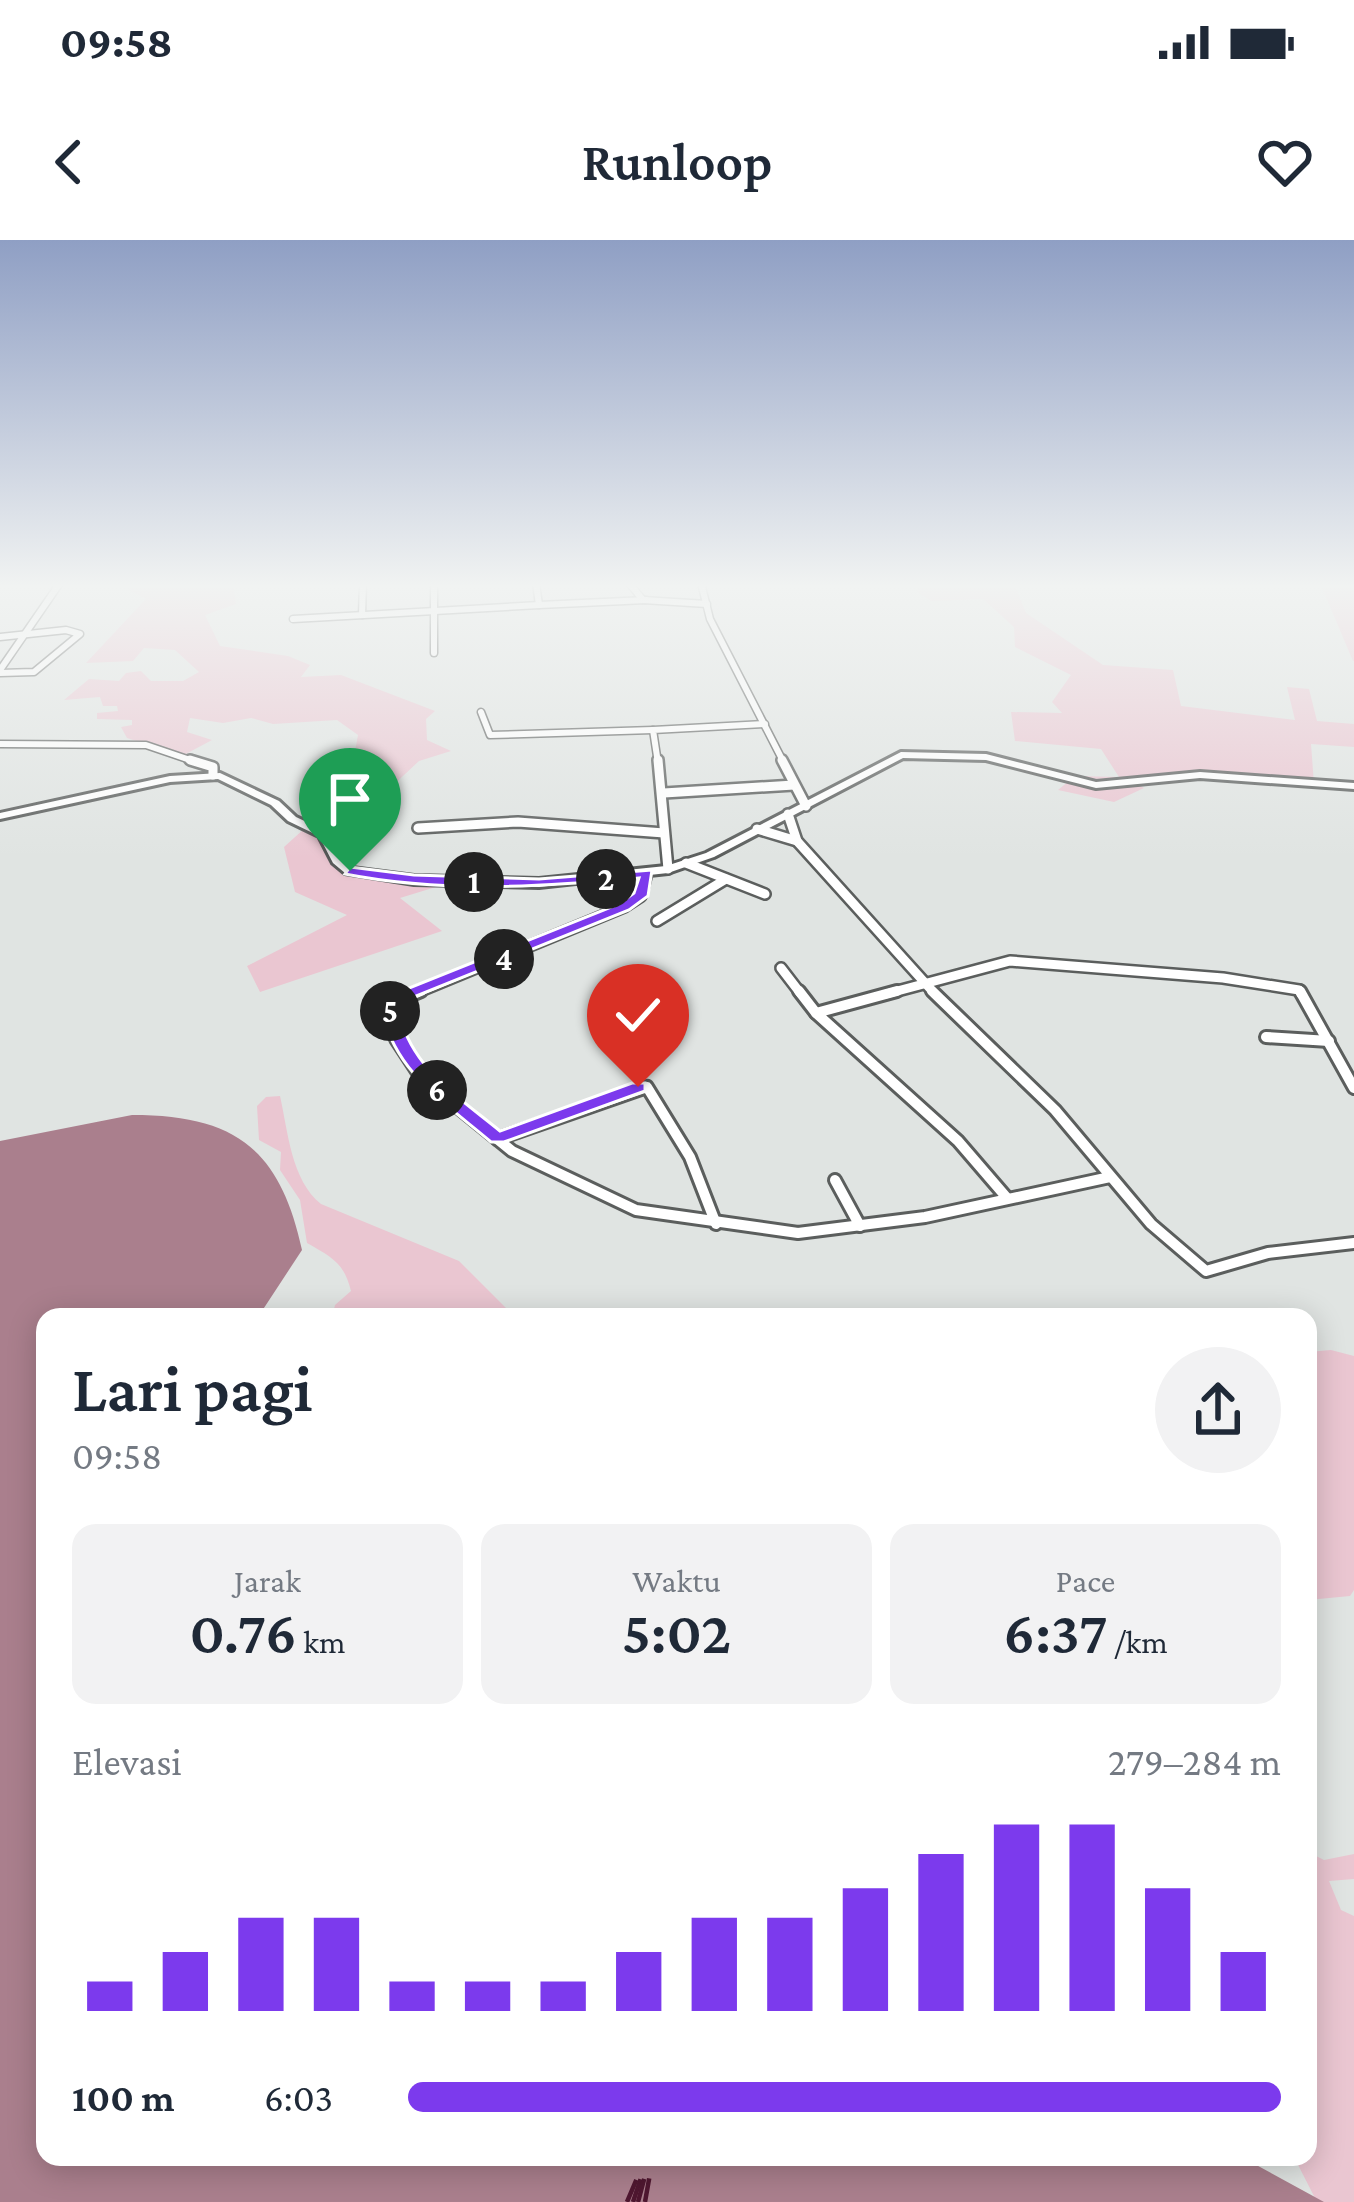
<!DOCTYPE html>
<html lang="id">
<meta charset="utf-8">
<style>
:root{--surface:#fff;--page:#f2f2f3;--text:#1f2937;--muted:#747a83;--accent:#7c3aed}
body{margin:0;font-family:"Crimson Pro",serif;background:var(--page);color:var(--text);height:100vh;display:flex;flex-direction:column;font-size:45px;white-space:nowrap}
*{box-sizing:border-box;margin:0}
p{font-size:39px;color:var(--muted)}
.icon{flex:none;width:66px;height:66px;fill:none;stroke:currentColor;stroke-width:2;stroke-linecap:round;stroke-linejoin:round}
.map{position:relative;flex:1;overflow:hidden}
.drawer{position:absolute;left:36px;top:1068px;width:1281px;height:858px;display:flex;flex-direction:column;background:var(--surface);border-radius:24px;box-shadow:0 6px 30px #0003}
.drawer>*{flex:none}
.pin{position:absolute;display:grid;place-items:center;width:102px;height:102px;color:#fff;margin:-123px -51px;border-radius:50% 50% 50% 0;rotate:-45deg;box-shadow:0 0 12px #0007}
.pin .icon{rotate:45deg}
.km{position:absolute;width:60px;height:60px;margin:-30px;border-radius:50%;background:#222;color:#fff;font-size:33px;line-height:60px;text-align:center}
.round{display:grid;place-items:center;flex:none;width:126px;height:126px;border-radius:63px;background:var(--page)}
.summary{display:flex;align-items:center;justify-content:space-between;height:204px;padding:0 36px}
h1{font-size:66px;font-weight:600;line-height:90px}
.metrics{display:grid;grid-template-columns:repeat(3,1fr);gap:18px;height:204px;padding:12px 36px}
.metrics div{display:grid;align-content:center;border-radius:24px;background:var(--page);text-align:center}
.metrics b{font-size:60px;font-weight:600}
.metrics small{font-size:33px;font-weight:400}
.metrics p{font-size:33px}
.chart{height:336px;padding:24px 36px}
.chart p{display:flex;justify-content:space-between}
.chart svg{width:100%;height:216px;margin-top:12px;stroke:var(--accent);stroke-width:6}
ul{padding:0 36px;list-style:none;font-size:39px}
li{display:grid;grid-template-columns:192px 144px 1fr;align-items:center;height:90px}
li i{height:30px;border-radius:15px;background:var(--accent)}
.status{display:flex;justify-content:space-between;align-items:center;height:84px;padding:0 60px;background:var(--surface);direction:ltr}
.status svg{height:33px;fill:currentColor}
header{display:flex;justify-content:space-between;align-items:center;height:156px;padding:0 36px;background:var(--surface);font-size:54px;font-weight:600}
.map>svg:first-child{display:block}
.green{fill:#eac6d1}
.water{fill:#aa7f8d}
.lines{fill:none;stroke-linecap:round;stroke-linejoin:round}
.ferry{stroke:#4f1730;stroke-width:4.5;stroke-dasharray:24 20;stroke-linecap:butt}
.minor-far2-casing{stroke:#5b5e5d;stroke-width:9}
.minor-far1-casing{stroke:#5b5e5d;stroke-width:14}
.minor-casing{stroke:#5b5e5d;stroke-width:16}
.secondary-casing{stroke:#5b5e5d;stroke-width:6}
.minor-far2{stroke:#fff;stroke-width:6}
.minor-far1{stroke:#fff;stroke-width:9}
.minor{stroke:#fff;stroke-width:10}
.secondary{fill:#fff;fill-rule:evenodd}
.route{fill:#7c3aed;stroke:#fff;stroke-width:3}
</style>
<div class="status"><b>09:58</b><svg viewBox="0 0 49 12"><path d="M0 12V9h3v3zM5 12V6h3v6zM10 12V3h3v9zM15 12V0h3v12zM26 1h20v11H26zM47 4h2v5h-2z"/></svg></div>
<header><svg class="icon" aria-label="back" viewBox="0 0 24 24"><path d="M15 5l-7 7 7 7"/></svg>Runloop<svg class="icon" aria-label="heart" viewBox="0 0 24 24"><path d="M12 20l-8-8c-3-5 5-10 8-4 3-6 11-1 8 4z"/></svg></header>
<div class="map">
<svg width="1354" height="1962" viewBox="0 0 1354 1962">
<rect width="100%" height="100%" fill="#e0e4e2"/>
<g class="green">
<polygon points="233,343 236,364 205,375 220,406 288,416 310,425 301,437 341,435 435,471 426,479 427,500 451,511 419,521 373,564 363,567 350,555 340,558 334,580 341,592 314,580 325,559 352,528 358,495 337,480 273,484 251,478 223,483 190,478 187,492 212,500 182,516 127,498 121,487 132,485 132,480 97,479 97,473 118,471 117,466 103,466 100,457 64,460 89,439 119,441 126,433 141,431 151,441 183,441 199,432 175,410 144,408 133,421 86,423 146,359 118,344"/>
<polygon points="924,343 1014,343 1026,373 1103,425 1173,430 1181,466 1295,480 1287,447 1309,449 1317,481 1354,484 1354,507 1311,504 1314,544 1197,533 1124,537 1144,548 1114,562 1058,550 1075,536 1119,537 1101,509 1015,501 1011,472 1062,473 1052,462 1071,435 1015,407 1014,387 983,359 931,361 916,351"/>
<polygon points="1320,343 1354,343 1354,421 1353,421"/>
<polygon points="305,588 323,597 332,621 345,630 441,639 439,646 400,658 442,691 260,752 247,726 347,675 295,652 284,607"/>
<path d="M280,856C288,891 291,940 321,964L459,1021L515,1077H332L335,1065L351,1051C344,1022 331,1017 307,1003L300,960L280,930L281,912L259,900L257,866L266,857Z"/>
<polygon points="1331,1110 1354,1116 1354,1350 1350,1356 1308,1360 1308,1112"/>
<polygon points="1308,1612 1324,1620 1354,1614 1354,1639 1329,1641 1341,1670 1354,1676 1354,1962 1317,1962 1294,1917 1308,1917"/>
</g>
<path class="water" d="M132,875C234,875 280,908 302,1010L262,1071L263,1077H45V1917H1003L1126,1924L1249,1921L1324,1962H0V901Z"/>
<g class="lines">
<g class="ferry">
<polyline points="627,1962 646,1917"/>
<polyline points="633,1962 648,1917"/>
<polyline points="638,1962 650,1917"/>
<polyline points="645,1962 653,1917"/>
</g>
<defs>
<g id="minor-far2">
<polyline points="434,343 434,413"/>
<polyline points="536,343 539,365 646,360"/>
<polyline points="629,343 643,360 707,364"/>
<polyline points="701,343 710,379 784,523"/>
<polyline points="362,375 363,343"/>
<polyline points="293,379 539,365"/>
<polyline points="0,397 66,390 80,394 34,432 0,433"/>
<polyline points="0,430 60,343"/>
<polyline points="481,472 490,495 653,490"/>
<polyline points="0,504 146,505 199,523"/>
<polyline points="658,523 653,490 765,484"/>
</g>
<g id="minor-far1">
<polyline points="190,520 213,527 213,535"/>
<polyline points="658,520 668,629"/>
<polyline points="782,520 806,566"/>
<polyline points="664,553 794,545"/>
<polyline points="788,574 797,601 935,754"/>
<polyline points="418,588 518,582 664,593"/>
<polyline points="757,589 797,601"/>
<polyline points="686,623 765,654"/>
<polyline points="657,681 726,639"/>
<polyline points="781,728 801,754"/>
<polyline points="413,754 624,667 641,656 647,633"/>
<polyline points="886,754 1010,721 1223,738 1299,750 1301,754"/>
</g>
<g id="minor">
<polyline points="421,751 392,763 390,783 396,799 417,831 437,850 512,911 636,970 798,993 925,977 1110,937"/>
<polyline points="799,751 816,773"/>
<polyline points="897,751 816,773 958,901 1007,958"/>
<polyline points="932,751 1055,870 1151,984 1206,1031 1268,1013 1354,1003"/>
<polyline points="1300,751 1354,848"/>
<polyline points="1266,797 1329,801"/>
<polyline points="497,899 647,847 690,917 716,984"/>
<polyline points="835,940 860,986"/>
</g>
<polygon id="secondary" points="901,512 986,514 1096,542 1200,532 1354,543 1354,549 1200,538 1096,548 986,520 903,518 714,617 668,633 539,647 414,644 345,633 333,623 319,596 288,581 271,565 218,539 170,542 0,579 0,573 170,536 220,533 279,561 296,577 328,592 344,621 352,628 414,636 539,639 666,626 706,613"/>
</defs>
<use href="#minor-far2" class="minor-far2-casing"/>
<use href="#minor-far1" class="minor-far1-casing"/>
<use href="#minor" class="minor-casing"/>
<use href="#secondary" class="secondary-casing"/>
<use href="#minor-far2" class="minor-far2"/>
<use href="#minor-far1" class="minor-far1"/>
<use href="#minor" class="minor"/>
<use href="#secondary" class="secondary"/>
</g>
<linearGradient id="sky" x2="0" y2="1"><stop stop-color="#8f9fc4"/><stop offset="0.56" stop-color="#f1f3f2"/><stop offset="1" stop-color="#f1f3f2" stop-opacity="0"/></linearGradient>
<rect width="1354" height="618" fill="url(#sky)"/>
<path class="route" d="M350,627L414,635L539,639L652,630L648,656L629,670L411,758L398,769C410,827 456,855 500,891L632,843H645V851L504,902H491C444,862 393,831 381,767L399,752L619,664L634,653L639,638C541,647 442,653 345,634Z"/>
</svg>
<div class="pin" style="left:350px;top:631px;background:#1e9e55"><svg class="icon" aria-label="arrive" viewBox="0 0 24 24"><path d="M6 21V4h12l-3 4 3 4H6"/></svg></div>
<div class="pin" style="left:638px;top:847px;background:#d93025"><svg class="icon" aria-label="check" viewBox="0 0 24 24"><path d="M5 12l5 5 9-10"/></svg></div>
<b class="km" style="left:474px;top:642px">1</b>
<b class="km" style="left:606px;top:639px">2</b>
<b class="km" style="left:504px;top:719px">4</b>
<b class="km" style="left:390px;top:771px">5</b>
<b class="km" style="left:437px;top:850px">6</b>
<section class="drawer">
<div class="summary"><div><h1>Lari pagi</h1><p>09:58</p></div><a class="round"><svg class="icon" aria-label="share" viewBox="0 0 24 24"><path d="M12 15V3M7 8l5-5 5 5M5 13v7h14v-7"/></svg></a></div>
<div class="metrics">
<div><p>Jarak</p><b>0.76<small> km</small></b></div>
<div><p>Waktu</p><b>5:02</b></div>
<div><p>Pace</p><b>6:37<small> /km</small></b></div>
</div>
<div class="chart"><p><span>Elevasi</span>279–284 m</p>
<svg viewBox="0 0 160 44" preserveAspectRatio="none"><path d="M5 44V38M15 44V32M25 44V25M35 44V25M45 44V38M55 44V38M65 44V38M75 44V32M85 44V25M95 44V25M105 44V19M115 44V12M125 44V6M135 44V6M145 44V19M155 44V32"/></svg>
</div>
<ul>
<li><b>100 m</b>6:03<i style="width:100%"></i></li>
</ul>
</section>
</div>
